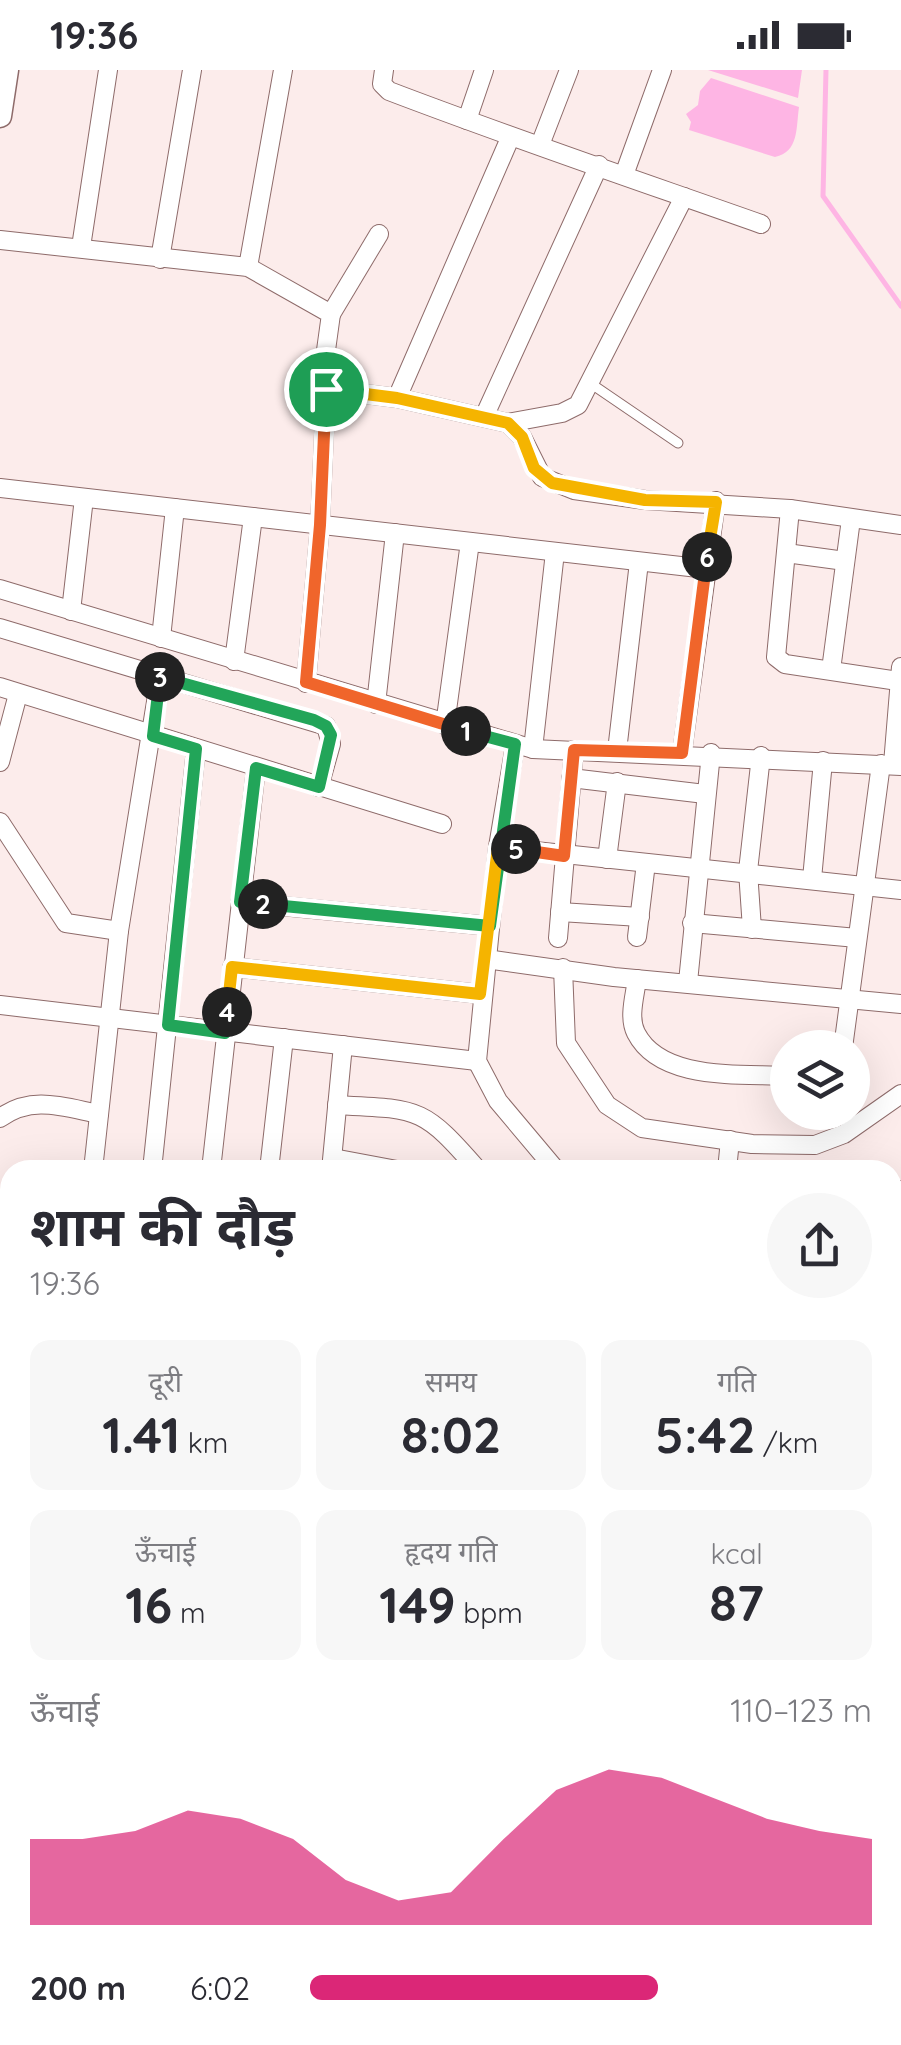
<!DOCTYPE html>
<html lang="hi">
<meta charset="utf-8">
<style>
:root{--surface:#fff;--page:#f7f7f7;--text:#2b2b33;--muted:#7c7c81;--accent:#db2777}
body{margin:0;font-family:Quicksand,"Noto Sans Devanagari",sans-serif;background:var(--page);color:var(--text);height:100vh;display:flex;flex-direction:column;font-size:38px;white-space:nowrap}
*{box-sizing:border-box;margin:0}
p{font-size:32px;color:var(--muted)}
.icon{flex:none;width:55px;height:55px;fill:none;stroke:currentColor;stroke-width:2;stroke-linecap:round;stroke-linejoin:round}
.map{position:relative;flex:1;overflow:hidden}
.side{position:absolute;left:0px;top:1090px;width:902px;height:885px;display:flex;flex-direction:column;background:var(--surface);border-radius:30px 30px 0 0;box-shadow:0 10px 40px #0002}
.side>*{flex:none}
.buttons{position:absolute;left:770px;top:960px;display:grid;gap:20px}
.buttons a{display:grid;place-items:center;width:100px;height:100px;border-radius:50%;background:var(--surface);box-shadow:0 10px 40px #0002;font-size:50px}
.pin{position:absolute;display:grid;place-items:center;width:85px;height:85px;color:#fff;margin:-42px;border:5px solid #fff;border-radius:50%;box-shadow:0 2px 10px #0007}
.km{position:absolute;width:50px;height:50px;margin:-25px;border-radius:50%;background:#222;color:#fff;font-size:28px;line-height:50px;text-align:center}
.round{display:grid;place-items:center;flex:none;width:105px;height:105px;border-radius:52px;background:var(--page)}
.head{display:flex;align-items:center;justify-content:space-between;height:170px;padding:0 30px}
h1{font-size:55px;font-weight:700;line-height:75px}
.stats{display:grid;grid-template-columns:repeat(3,1fr);gap:15px;height:170px;padding:10px 30px}
.stats div{display:grid;align-content:center;border-radius:20px;background:var(--page);text-align:center}
.stats b{font-size:50px;font-weight:700}
.stats small{font-size:28px;font-weight:400}
.stats p{font-size:28px}
.chart{height:280px;padding:20px 30px}
.chart p{display:flex;justify-content:space-between}
.chart svg{width:100%;height:180px;margin-top:10px;fill:var(--accent);opacity:.7}
ul{padding:0 30px;list-style:none;font-size:32px}
li{display:grid;grid-template-columns:160px 120px 1fr;align-items:center;height:75px}
li i{height:25px;border-radius:12px;background:var(--accent)}
.status{display:flex;justify-content:space-between;align-items:center;height:70px;padding:0 50px;background:var(--surface);direction:ltr}
.status svg{height:28px;fill:currentColor}
.map>svg:first-child{display:block}
.water{fill:#feb5e4}
.lines{fill:none;stroke-linecap:round;stroke-linejoin:round}
.stream{stroke:#feb5e4;stroke-width:5}
.service-casing{stroke:#8e6b6a;stroke-width:11}
.minor-casing{stroke:#8e6b6a;stroke-width:20}
.tertiary-casing{stroke:#8e6b6a;stroke-width:25}
.service{stroke:#fff;stroke-width:9}
.minor{stroke:#fff;stroke-width:18}
.tertiary{stroke:#fff;stroke-width:22}
.split-1-casing{stroke:#fff;stroke-width:20}
.split-2-casing{stroke:#fff;stroke-width:20}
.split-3-casing{stroke:#fff;stroke-width:20}
.split-4-casing{stroke:#fff;stroke-width:20}
.split-5-casing{stroke:#fff;stroke-width:20}
.split-6-casing{stroke:#fff;stroke-width:20}
.split-7-casing{stroke:#fff;stroke-width:20}
.split-1{stroke:#f0652b;stroke-width:12}
.split-2{stroke:#22a559;stroke-width:12}
.split-3{stroke:#22a559;stroke-width:12}
.split-4{stroke:#22a559;stroke-width:12}
.split-5{stroke:#f5b400;stroke-width:12}
.split-6{stroke:#f0652b;stroke-width:12}
.split-7{stroke:#f5b400;stroke-width:12}
</style>
<div class="status"><b>19:36</b><svg viewBox="0 0 49 12"><path d="M0 12V9h3v3zM5 12V6h3v6zM10 12V3h3v9zM15 12V0h3v12zM26 1h20v11H26zM47 4h2v5h-2z"/></svg></div>
<div class="map">
<svg width="901" height="1975" viewBox="0 0 901 1975">
<rect width="100%" height="100%" fill="#fceceb"/>
<g class="water">
<polygon points="708,0 802,0 798,28"/>
<path d="M711,8L799,37C796,58 799,82 775,87L689,60L691,52L686,44L698,35L700,21Z"/>
</g>
<g class="lines">
<g class="stream">
<polyline points="826,0 823,126 901,236"/>
<polyline points="892,1591 901,1492"/>
<polyline points="892,1829 901,1851"/>
<polyline points="897,1975 901,1968"/>
</g>
<defs>
<polyline id="service" points="590,313 678,373"/>
<g id="minor">
<path d="M384,0L382,14L389,21C512,68 636,110 761,154"/>
<polyline points="467,50 484,0"/>
<polyline points="540,75 569,0"/>
<polyline points="624,105 662,0"/>
<polyline points="0,170 248,197 331,244 323,302 326,319 397,328 508,353 522,367 542,407 574,420 645,430 790,439 901,455"/>
<polyline points="81,177 108,0"/>
<polyline points="160,189 192,0"/>
<polyline points="248,197 283,0"/>
<polyline points="331,244 379,164"/>
<polyline points="397,328 510,68"/>
<polyline points="484,347 599,95"/>
<polyline points="508,353 562,343 578,335 684,127"/>
<polyline points="0,418 707,499"/>
<polyline points="790,439 776,587 785,594 898,611"/>
<polyline points="786,483 845,491"/>
<polyline points="0,519 533,679 901,696"/>
<polyline points="71,541 84,428"/>
<polyline points="0,558 326,656 331,674 319,717"/>
<polyline points="161,568 175,438"/>
<polyline points="234,591 253,447"/>
<polyline points="831,600 851,449"/>
<polyline points="306,613 320,455 326,319"/>
<polyline points="0,617 442,754"/>
<polyline points="376,634 395,463"/>
<polyline points="445,655 470,472"/>
<polyline points="515,675 498,777 477,991 498,1031 556,1100"/>
<polyline points="533,679 555,482"/>
<polyline points="617,681 639,492"/>
<polyline points="682,683 716,431"/>
<polyline points="0,692 18,624"/>
<polyline points="893,694 901,597"/>
<polyline points="571,708 705,724"/>
<polyline points="0,752 66,853 119,861"/>
<polyline points="498,777 901,820"/>
<polyline points="607,789 617,712"/>
<polyline points="812,809 823,691"/>
<polyline points="240,832 490,856"/>
<polyline points="560,842 640,847"/>
<polyline points="692,853 857,868"/>
<polyline points="752,859 748,801 761,686"/>
<polyline points="637,867 646,793"/>
<polyline points="558,868 574,680"/>
<polyline points="486,889 614,907 901,934"/>
<polyline points="232,897 480,924"/>
<polyline points="563,898 566,973 607,1035 642,1058 752,1074 815,1075 844,1064 901,1024"/>
<path d="M637,909C635,926 628,947 636,963C661,1012 742,1003 788,1006"/>
<polyline points="688,912 711,683"/>
<polyline points="0,935 477,991"/>
<polyline points="843,978 881,694"/>
<path d="M337,1035C420,1039 423,1037 478,1100"/>
<path d="M0,1048C32,1025 63,1037 99,1044"/>
<polyline points="333,1088 397,1100"/>
<polyline points="93,1100 119,861 160,607"/>
<polyline points="152,1100 196,679"/>
<polyline points="211,1100 256,698"/>
<polyline points="269,1100 284,968"/>
<polyline points="331,1100 343,975"/>
<polyline points="727,1100 730,1070"/>
<polyline points="892,1128 901,1120"/>
<polyline points="0,1172 10,1173"/>
<polyline points="892,1274 901,1274"/>
<polyline points="0,1278 10,1279"/>
<polyline points="892,1378 901,1379"/>
<polyline points="0,1439 10,1440"/>
<polyline points="0,1523 10,1525"/>
<polyline points="892,1545 901,1546"/>
<polyline points="0,1617 10,1618"/>
<polyline points="0,1710 10,1711"/>
<polyline points="892,1767 901,1768"/>
<polyline points="0,1807 10,1809"/>
<polyline points="556,1975 558,1965"/>
<polyline points="640,1975 641,1965"/>
<polyline points="704,1975 706,1965"/>
<polyline points="762,1975 763,1965"/>
</g>
<g id="tertiary">
<polyline points="0,46 7,0"/>
<polyline points="0,1300 10,1301"/>
<polyline points="0,1325 10,1326"/>
<polyline points="892,1406 901,1407"/>
<polyline points="892,1425 901,1426"/>
<polyline points="436,1965 491,1975"/>
</g>
</defs>
<use href="#service" class="service-casing"/>
<use href="#minor" class="minor-casing"/>
<use href="#tertiary" class="tertiary-casing"/>
<use href="#service" class="service"/>
<use href="#minor" class="minor"/>
<use href="#tertiary" class="tertiary"/>
</g>
<g class="lines">
<defs>
<polyline id="split-1" points="326,319 320,455 306,612 466,661"/>
<polyline id="split-2" points="263,834 490,856 515,674 466,661"/>
<polyline id="split-3" points="160,607 314,650 326,656 331,665 319,717 256,698 240,832 263,834"/>
<polyline id="split-4" points="160,607 153,666 196,679 168,955 225,963 227,942"/>
<polyline id="split-5" points="227,942 232,897 480,924 498,777 516,779"/>
<polyline id="split-6" points="516,779 564,786 574,680 682,683 707,487"/>
<polyline id="split-7" points="326,319 397,328 508,353 522,367 534,398 552,413 645,430 716,432 707,487"/>
</defs>
<use href="#split-1" class="split-1-casing"/>
<use href="#split-2" class="split-2-casing"/>
<use href="#split-3" class="split-3-casing"/>
<use href="#split-4" class="split-4-casing"/>
<use href="#split-5" class="split-5-casing"/>
<use href="#split-6" class="split-6-casing"/>
<use href="#split-7" class="split-7-casing"/>
<use href="#split-1" class="split-1"/>
<use href="#split-2" class="split-2"/>
<use href="#split-3" class="split-3"/>
<use href="#split-4" class="split-4"/>
<use href="#split-5" class="split-5"/>
<use href="#split-6" class="split-6"/>
<use href="#split-7" class="split-7"/>
</g>
</svg>
<div class="buttons">
<a><svg class="icon" aria-label="layers" viewBox="0 0 24 24"><path d="M12 4l9 5-9 5-9-5zM3 14l9 5 9-5"/></svg></a>
</div>
<div class="pin" style="left:326px;top:319px;background:#1e9e55"><svg class="icon" aria-label="arrive" viewBox="0 0 24 24"><path d="M6 21V4h12l-3 4 3 4H6"/></svg></div>
<b class="km" style="left:466px;top:661px">1</b>
<b class="km" style="left:263px;top:834px">2</b>
<b class="km" style="left:160px;top:607px">3</b>
<b class="km" style="left:227px;top:942px">4</b>
<b class="km" style="left:516px;top:779px">5</b>
<b class="km" style="left:707px;top:487px">6</b>
<section class="side">
<div class="head"><div><h1>शाम की दौड़</h1><p>19:36</p></div><a class="round"><svg class="icon" aria-label="share" viewBox="0 0 24 24"><path d="M12 15V3M7 8l5-5 5 5M5 13v7h14v-7"/></svg></a></div>
<div class="stats">
<div><p>दूरी</p><b>1.41<small> km</small></b></div>
<div><p>समय</p><b>8:02</b></div>
<div><p>गति</p><b>5:42<small> /km</small></b></div>
</div>
<div class="stats">
<div><p>ऊँचाई</p><b>16<small> m</small></b></div>
<div><p>हृदय गति</p><b>149<small> bpm</small></b></div>
<div><p>kcal</p><b>87</b></div>
</div>
<div class="chart"><p><span>ऊँचाई</span>110–123 m</p>
<svg viewBox="0 0 160 44" preserveAspectRatio="none"><path d="M0 44V23L10 23L20 21L30 16L40 18L50 23L60 33L70 38L80 36L90 23L100 11L110 6L120 8L130 13L140 18L150 21L160 23V44z"/></svg>
</div>
<ul>
<li><b>200 m</b>6:02<i style="width:62%"></i></li>
</ul>
</section>
</div>
